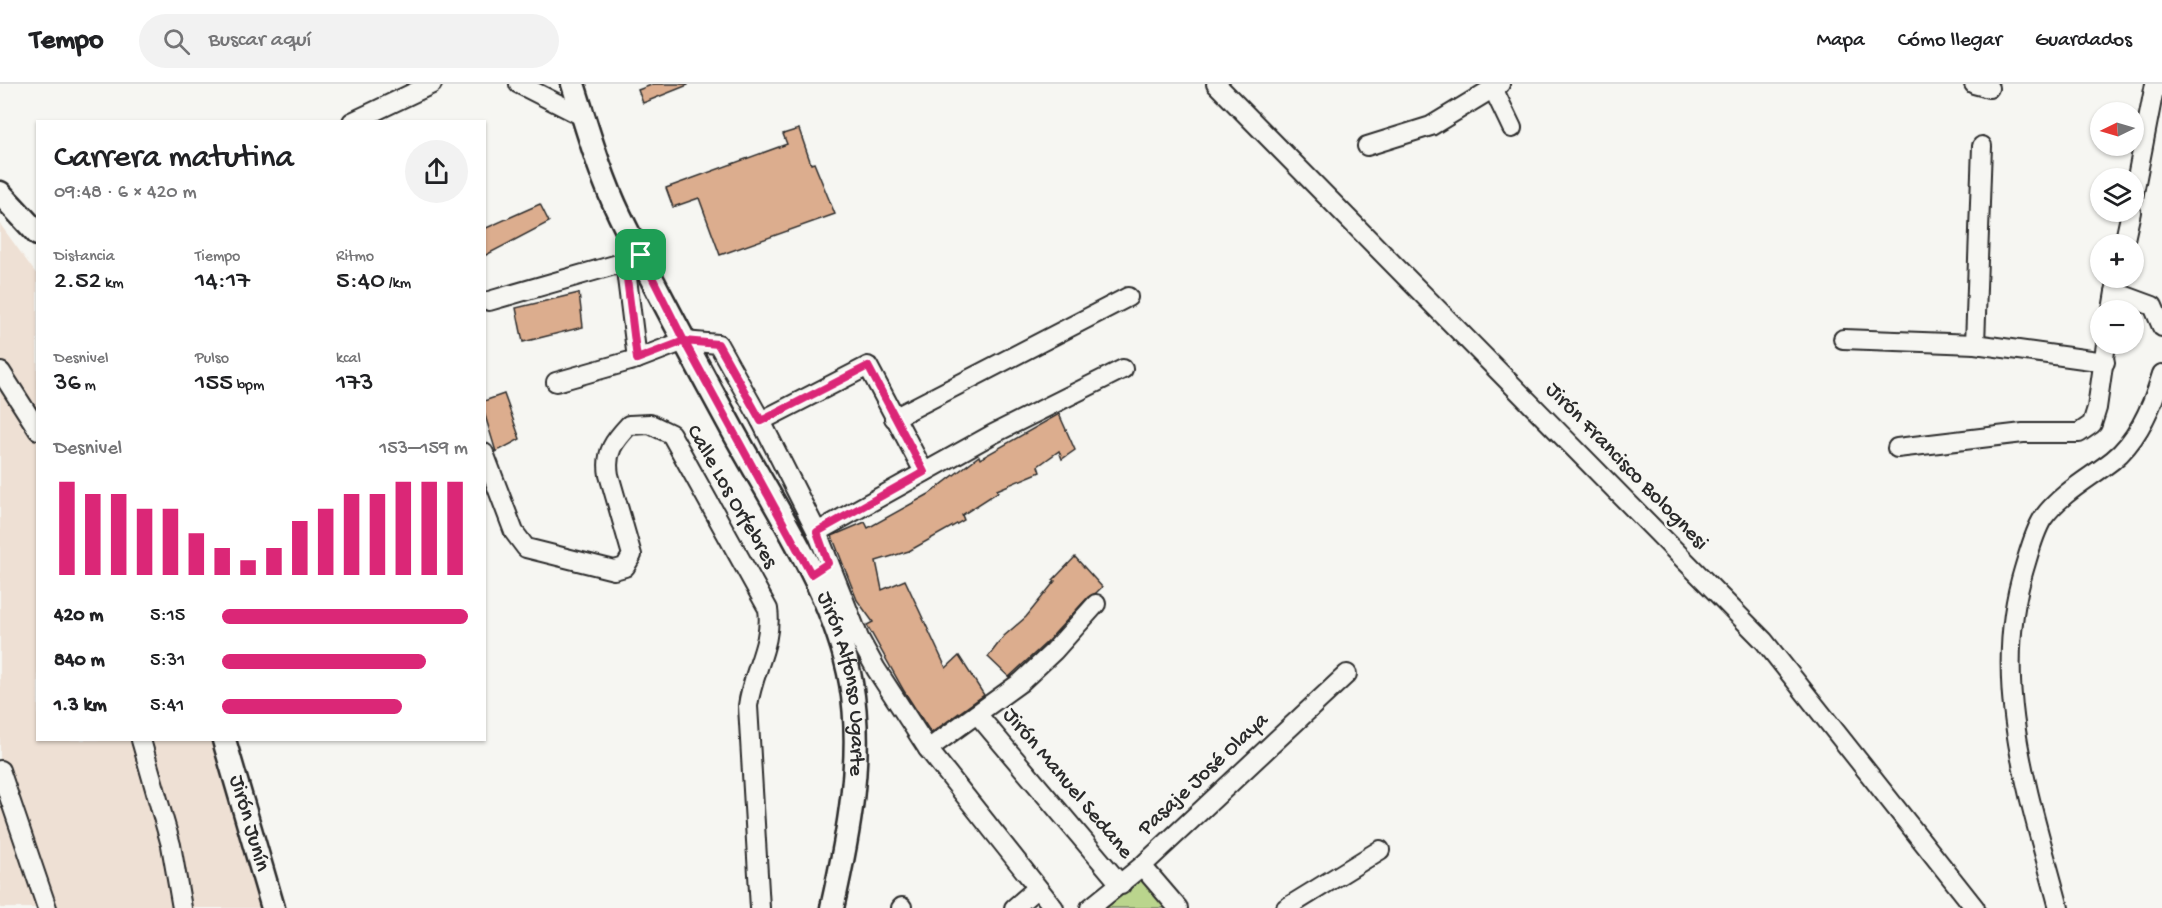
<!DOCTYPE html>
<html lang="es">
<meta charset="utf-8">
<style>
:root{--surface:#fff;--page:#f2f2f2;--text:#202124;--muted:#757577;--line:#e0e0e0;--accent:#db2777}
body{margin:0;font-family:"Gochi Hand",sans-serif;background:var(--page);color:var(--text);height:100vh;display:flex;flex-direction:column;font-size:22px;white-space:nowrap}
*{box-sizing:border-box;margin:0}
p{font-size:20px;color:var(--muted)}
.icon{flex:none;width:33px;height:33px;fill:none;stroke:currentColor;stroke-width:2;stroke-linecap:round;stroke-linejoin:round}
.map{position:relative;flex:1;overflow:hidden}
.sheet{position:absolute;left:36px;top:36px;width:450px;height:621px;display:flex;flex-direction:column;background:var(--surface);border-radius:0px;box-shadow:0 2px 4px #0004}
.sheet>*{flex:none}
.needle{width:39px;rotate:265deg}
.buttons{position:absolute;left:2090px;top:18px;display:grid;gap:12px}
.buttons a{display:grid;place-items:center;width:54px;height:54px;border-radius:50%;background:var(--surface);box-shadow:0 2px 4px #0004;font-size:30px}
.pin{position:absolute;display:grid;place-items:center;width:51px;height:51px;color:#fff;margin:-26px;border-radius:12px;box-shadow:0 3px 9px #0006}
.round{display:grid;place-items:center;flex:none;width:63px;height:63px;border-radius:32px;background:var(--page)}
.summary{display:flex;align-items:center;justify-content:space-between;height:102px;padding:0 18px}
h1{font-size:33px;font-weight:600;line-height:45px}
.metrics{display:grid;grid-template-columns:repeat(3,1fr);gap:9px;height:102px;padding:6px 18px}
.metrics div{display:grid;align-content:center}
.metrics b{font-size:26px;font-weight:600}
.metrics small{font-size:16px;font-weight:400}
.metrics p{font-size:16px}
.chart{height:168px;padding:12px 18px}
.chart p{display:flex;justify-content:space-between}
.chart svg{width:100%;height:108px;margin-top:6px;stroke:var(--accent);stroke-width:6}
ul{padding:0 18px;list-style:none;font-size:20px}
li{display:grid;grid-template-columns:96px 72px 1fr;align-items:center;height:45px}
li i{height:15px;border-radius:8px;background:var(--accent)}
header{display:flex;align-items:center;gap:36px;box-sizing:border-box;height:84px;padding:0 30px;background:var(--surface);border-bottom:2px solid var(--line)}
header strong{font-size:28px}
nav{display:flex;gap:33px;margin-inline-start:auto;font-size:21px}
.search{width:420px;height:54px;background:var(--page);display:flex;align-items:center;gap:15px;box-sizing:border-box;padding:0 21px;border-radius:33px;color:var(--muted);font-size:22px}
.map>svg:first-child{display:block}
.built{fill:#eee0d4}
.green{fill:#bad58d;stroke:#72805c;stroke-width:1.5}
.building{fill:#dcad8e;stroke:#2b2b2b;stroke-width:1.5}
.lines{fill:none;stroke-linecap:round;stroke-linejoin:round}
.minor-casing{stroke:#2b2b2b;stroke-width:22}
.major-casing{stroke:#2b2b2b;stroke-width:27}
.minor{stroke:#f6f6f2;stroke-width:18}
.major{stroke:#f6f6f2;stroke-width:22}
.route-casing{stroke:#fff;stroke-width:12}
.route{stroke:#db2777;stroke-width:8}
.labels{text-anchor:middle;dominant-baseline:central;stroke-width:5;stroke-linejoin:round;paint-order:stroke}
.street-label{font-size:22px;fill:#2b2b2b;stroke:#f6f6f2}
</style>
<header>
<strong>Tempo</strong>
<div class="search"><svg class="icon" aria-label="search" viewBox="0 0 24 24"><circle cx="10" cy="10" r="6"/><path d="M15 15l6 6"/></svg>Buscar aquí</div>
<nav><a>Mapa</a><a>Cómo llegar</a><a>Guardados</a></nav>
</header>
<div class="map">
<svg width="2162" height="824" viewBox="0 0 2162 824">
<rect width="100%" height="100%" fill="#f6f6f2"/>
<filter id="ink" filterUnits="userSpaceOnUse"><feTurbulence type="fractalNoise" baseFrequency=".0167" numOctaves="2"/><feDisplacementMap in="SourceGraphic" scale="12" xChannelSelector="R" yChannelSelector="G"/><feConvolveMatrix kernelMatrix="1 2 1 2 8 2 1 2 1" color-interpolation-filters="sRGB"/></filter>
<g filter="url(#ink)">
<polygon class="built" points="0,140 37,191 38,656 211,656 260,824 0,824"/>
<polygon class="green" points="1145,793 1170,824 1106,824"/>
<g class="building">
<polygon points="654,0 688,0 688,1 643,19 638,6"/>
<polygon points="799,45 811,80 814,79 835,130 720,171 699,114 673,123 666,104 787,60 783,50"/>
<polygon points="540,120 549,138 484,172 484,145"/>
<polygon points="579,209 583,243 523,258 516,224"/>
<polygon points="504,310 520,355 496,368 484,328 484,317"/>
<polygon points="1059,330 1075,366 1062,375 1059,367 1038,382 1040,388 997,406 998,408 962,431 964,436 909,467 876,477 882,506 905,496 946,584 959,572 984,611 931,649 904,607 867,541 873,538 857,516 832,452 865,438 868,444 929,410 979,372 980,375"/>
<polygon points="1075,473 1102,503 1096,509 1088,513 1046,559 1009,593 988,573 1004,552 1026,533 1055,497 1053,496"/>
</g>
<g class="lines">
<defs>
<g id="minor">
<polyline points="519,0 584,33"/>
<polyline points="1216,0 1764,557 1975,824"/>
<polyline points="1491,0 1512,44"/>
<polyline points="1974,0 1989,4"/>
<polyline points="352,38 432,0"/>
<polyline points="1367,62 1431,42 1500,0"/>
<polyline points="2133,114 2155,0"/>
<polyline points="2124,160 2131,128"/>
<polyline points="625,178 637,275"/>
<polyline points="2118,194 2115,208 2153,222 2162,243"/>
<polyline points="489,217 625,178 641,171"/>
<polyline points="2112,226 2115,208"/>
<polyline points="1843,255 1975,260 2105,278"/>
<polyline points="1975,260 1982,62"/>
<polyline points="1,288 38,346"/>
<polyline points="556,298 637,275 684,257 718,260 761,337 817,448 859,554 876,585 928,665 1054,824"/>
<polyline points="894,334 1128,213"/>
<polyline points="761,337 868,282 924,388"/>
<polyline points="1897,364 2023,349 2079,349 2092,340 2097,324 2106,260"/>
<path d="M484,369L514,448L526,464L614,486L625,483L632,471L609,391C605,368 614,357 629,341L650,340L671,350L768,525C773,560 752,588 748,622L760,824"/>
<polyline points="817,448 993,350 1123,285"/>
<polyline points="977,630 1121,801"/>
<polyline points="141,656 171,761 182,824"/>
<polyline points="928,665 1021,598 1054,567 1096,520"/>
<polyline points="0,686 47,824"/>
<polyline points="1142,782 1178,824"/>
<polyline points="901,824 902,823"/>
<polyline points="1014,824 1036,805"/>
<polyline points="1090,824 1142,782 1347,590"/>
<polyline points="1286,824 1380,766"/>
<path d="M2059,824C2030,714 1989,599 2024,485C2029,469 2034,448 2043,434C2061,409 2090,394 2113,376C2138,356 2153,320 2162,290"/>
</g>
<g id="major">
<path id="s1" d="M573,0C587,44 600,91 620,132C655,204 694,275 732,345C775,424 835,510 851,599C864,672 848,753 832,824"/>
<polyline points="0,109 38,150"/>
<path id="s2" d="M224,656L273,824"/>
</g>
</defs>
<use href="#minor" class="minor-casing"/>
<use href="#major" class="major-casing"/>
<use href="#minor" class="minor"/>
<use href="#major" class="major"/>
</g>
</g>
<g class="lines" filter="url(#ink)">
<defs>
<polyline id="route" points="641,171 684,257 811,490 828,479 817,448 924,388 868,282 761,337 718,260 684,257 637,275 625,178 641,171"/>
</defs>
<use href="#route" class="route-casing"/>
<use href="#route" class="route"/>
</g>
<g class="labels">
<g class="street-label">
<text transform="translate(1626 383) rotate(46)">Jirón Francisco Bolognesi</text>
<text transform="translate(731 413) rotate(60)">Calle Los Orfebres</text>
<text stroke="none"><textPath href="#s1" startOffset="662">Jirón Alfonso Ugarte</textPath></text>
<text transform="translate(1204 691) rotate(-43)">Pasaje José Olaya</text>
<text transform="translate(1067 700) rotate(50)">Jirón Manuel Sedane</text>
<text stroke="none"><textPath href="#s2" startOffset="87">Jirón Junín</textPath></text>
</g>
</g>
</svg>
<div class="buttons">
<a><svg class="needle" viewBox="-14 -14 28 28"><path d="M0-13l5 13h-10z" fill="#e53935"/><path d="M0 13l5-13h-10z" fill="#757577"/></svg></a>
<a><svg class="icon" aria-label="layers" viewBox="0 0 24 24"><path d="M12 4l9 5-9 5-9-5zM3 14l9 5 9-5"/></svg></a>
<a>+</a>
<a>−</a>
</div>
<div class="pin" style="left:641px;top:171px;background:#1e9e55"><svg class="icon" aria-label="arrive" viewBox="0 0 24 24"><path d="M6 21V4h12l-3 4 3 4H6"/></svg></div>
<section class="sheet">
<div class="summary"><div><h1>Carrera matutina</h1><p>09:48 · 6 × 420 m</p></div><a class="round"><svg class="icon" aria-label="share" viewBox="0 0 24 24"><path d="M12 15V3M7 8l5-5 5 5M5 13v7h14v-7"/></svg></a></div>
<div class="metrics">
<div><p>Distancia</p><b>2.52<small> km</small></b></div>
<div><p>Tiempo</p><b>14:17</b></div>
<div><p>Ritmo</p><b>5:40<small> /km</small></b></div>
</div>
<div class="metrics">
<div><p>Desnivel</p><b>36<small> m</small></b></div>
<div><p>Pulso</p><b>155<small> bpm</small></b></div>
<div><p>kcal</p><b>173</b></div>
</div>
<div class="chart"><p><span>Desnivel</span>153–159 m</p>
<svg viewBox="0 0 160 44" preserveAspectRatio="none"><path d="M5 44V6M15 44V11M25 44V11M35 44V17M45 44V17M55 44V27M65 44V33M75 44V38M85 44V33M95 44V22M105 44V17M115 44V11M125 44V11M135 44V6M145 44V6M155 44V6"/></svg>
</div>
<ul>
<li><b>420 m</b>5:15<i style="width:100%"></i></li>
<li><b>840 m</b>5:31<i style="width:83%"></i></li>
<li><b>1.3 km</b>5:41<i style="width:73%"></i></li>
</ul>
</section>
</div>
